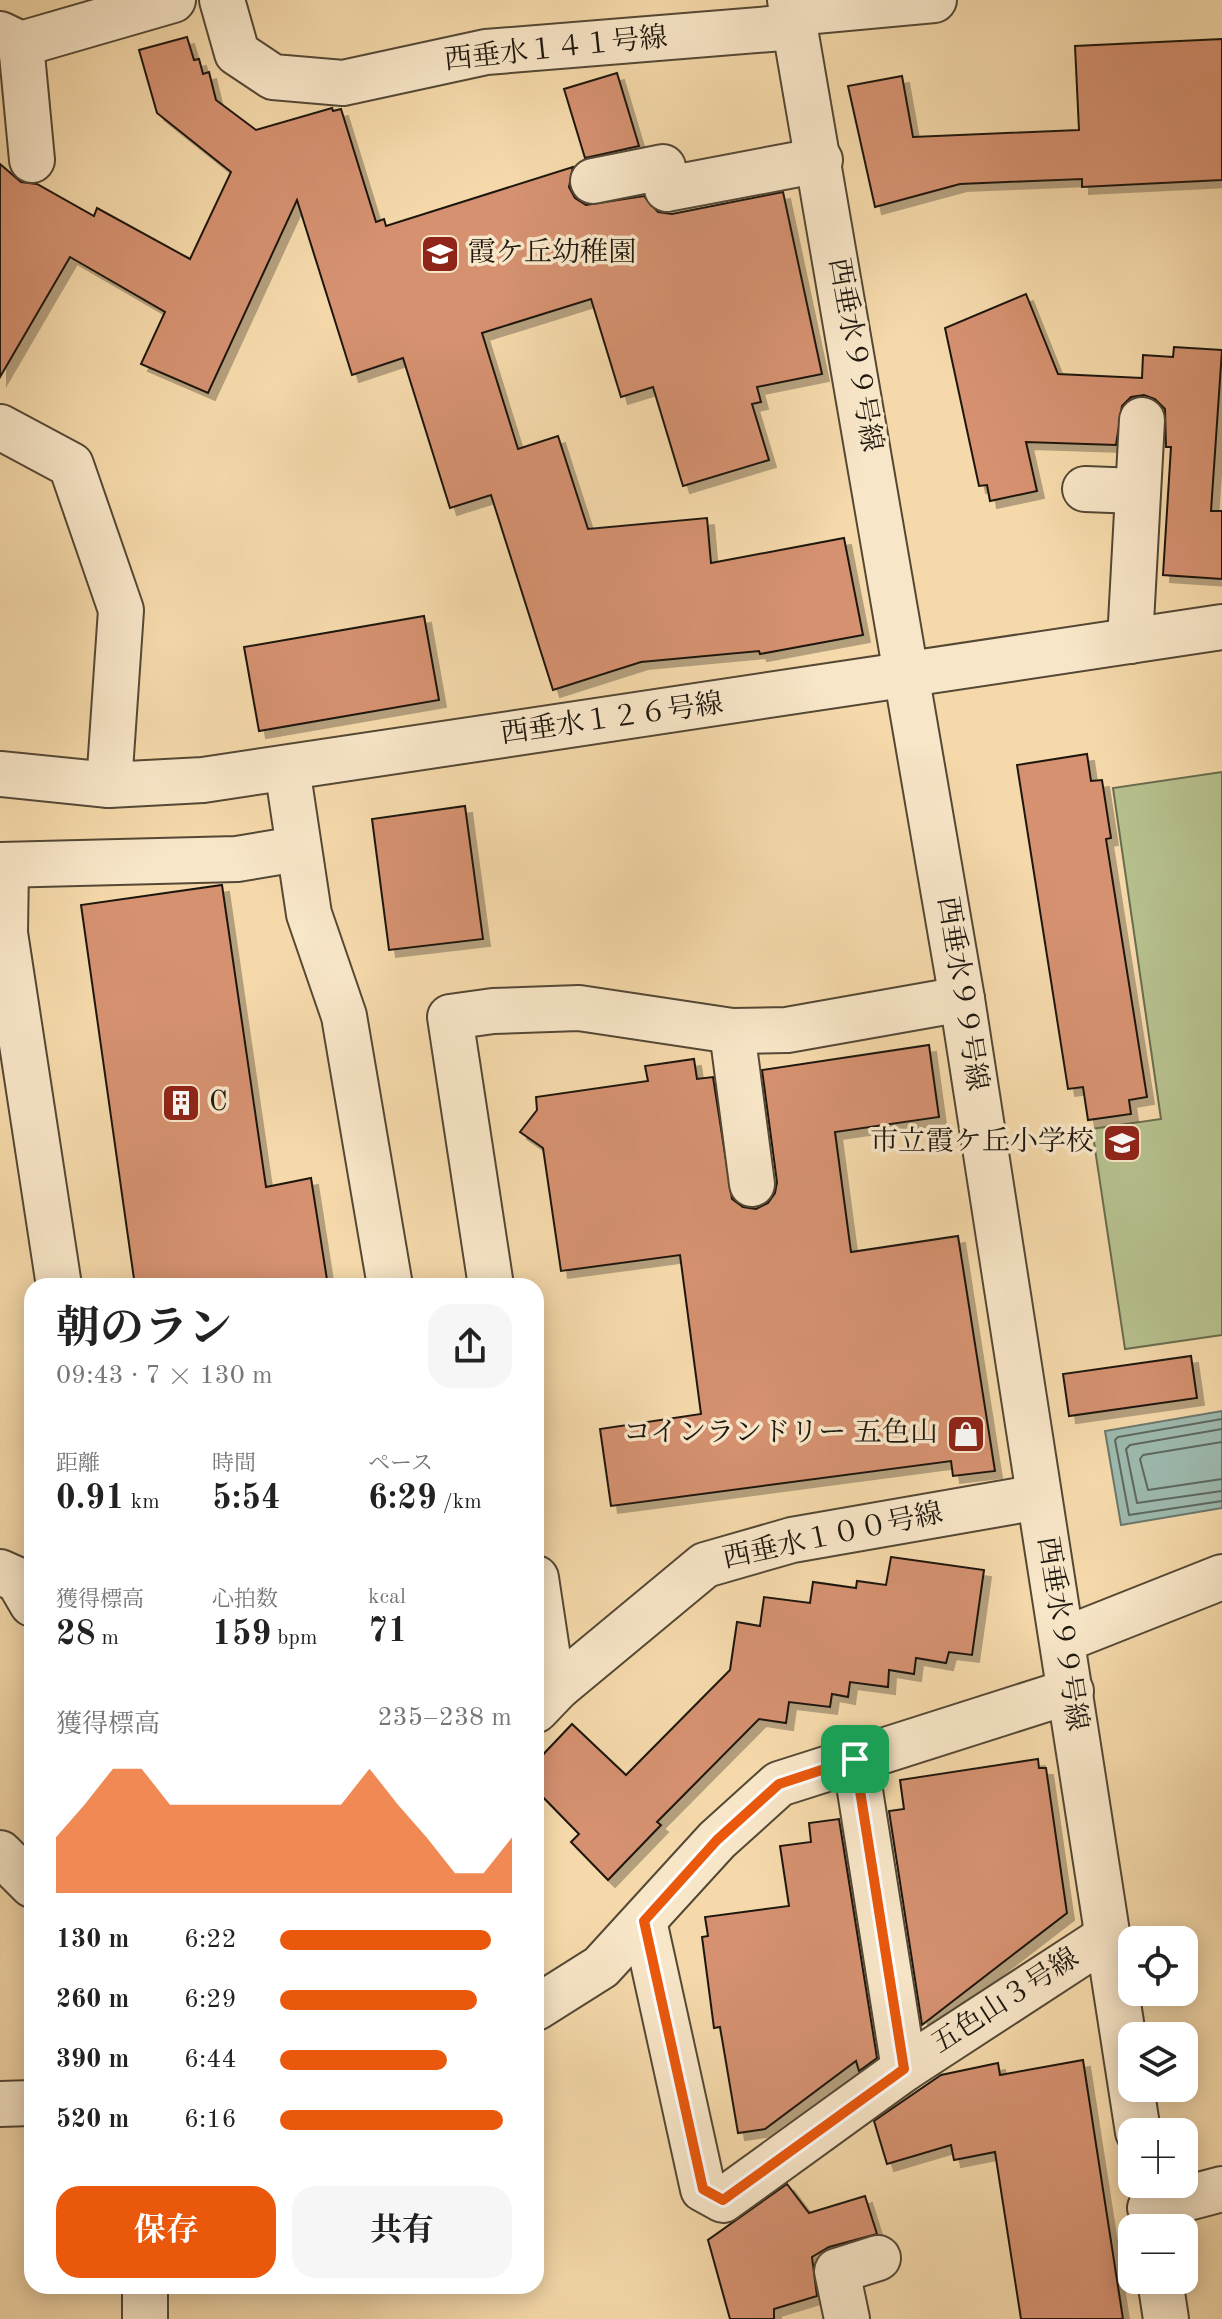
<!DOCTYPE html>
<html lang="ja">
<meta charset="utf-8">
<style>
:root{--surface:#fff;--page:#f6f6f6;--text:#222;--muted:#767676;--accent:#ea580c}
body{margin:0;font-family:"Old Standard TT","Noto Serif JP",serif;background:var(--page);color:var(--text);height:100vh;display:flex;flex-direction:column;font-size:30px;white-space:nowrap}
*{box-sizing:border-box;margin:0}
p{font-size:26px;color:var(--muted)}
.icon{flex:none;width:44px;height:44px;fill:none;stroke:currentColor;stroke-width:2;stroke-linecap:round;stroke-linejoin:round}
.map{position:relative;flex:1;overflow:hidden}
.panel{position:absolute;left:24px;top:1278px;width:520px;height:1016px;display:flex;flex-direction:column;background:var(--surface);border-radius:24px;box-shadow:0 4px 20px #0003}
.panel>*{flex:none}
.tools{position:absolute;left:1118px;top:1926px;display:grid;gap:16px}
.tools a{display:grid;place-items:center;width:80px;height:80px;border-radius:16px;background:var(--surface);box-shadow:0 4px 20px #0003;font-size:40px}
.pin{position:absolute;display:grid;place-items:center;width:68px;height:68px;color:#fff;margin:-34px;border-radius:16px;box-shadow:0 4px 12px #0006}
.round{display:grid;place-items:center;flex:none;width:84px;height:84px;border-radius:24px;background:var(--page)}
.head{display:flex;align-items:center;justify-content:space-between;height:136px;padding:0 32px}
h1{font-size:44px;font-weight:700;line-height:60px}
.stats{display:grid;grid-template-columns:repeat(3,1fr);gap:12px;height:136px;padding:8px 32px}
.stats div{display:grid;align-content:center}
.stats b{font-size:34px;font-weight:700}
.stats small{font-size:22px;font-weight:400}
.stats p{font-size:22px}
.chart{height:224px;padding:16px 32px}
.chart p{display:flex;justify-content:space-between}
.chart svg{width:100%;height:144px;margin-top:8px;fill:var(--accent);opacity:.7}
.cta{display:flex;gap:16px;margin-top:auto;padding:16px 32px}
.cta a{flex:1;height:92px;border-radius:24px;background:var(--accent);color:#fff;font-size:32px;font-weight:700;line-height:92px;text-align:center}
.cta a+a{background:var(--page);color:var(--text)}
ul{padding:0 32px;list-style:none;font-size:26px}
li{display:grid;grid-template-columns:128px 96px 1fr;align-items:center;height:60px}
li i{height:20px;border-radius:10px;background:var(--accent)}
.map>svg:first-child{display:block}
.green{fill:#b6c08d;stroke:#6a6c4e;stroke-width:2}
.water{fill:#9db9ae;stroke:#6a786e;stroke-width:2}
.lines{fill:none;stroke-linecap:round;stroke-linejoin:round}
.shore{stroke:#5e685e;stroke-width:2}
.building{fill:#d59170;stroke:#1e170e;stroke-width:2;filter:url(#shadow)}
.minor-casing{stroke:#544835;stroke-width:48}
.minor{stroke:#f8e6c8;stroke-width:44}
.route-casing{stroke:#fff;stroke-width:16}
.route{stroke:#ea580c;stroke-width:10}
.labels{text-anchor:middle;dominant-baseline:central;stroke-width:7;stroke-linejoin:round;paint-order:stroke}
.street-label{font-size:28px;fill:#1e170e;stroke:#f8e6c8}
.poi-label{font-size:28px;fill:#1e170e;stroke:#f8e6c8;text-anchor:start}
</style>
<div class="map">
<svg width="1222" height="2319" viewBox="0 0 1222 2319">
<defs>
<filter id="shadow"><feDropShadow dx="7" dy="7" stdDeviation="0" flood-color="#0004"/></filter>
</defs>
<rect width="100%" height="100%" fill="#f5d9aa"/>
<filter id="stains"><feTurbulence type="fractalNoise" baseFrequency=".0025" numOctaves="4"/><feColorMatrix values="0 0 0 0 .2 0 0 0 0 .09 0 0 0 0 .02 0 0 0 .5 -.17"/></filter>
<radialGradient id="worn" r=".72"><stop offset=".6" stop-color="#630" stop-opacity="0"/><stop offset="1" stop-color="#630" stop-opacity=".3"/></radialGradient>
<polygon class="green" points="1222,772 1222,1335 1125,1349 1092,1129 1161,1119 1113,788"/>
<polygon class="water" points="1222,1411 1222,1508 1121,1525 1105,1431"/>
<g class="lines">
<g class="shore">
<polyline points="1222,1419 1118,1437 1115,1440 1129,1515 1222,1501"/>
<polyline points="1222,1429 1130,1445 1126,1449 1137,1503 1222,1491"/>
<polyline points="1222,1442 1143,1455 1140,1459 1148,1490 1222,1479"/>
</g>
</g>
<g class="building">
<polygon points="187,37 194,60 199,59 203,74 209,72 216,100 256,130 332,108 333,111 341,109 376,222 384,219 386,226 573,167 569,187 575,198 586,205 644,196 658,212 672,214 783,192 822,374 757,387 761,402 752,404 769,460 683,486 653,387 621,397 591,299 482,333 518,449 558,436 588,529 707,518 711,563 844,538 863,635 760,654 759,651 641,662 553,690 491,495 450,508 403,358 352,375 297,200 208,393 141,364 165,312 70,257 0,377 0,164 21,182 37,184 94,216 97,208 190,259 231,172 157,113 139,50"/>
<polygon points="1222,39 1222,180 1082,187 1082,179 960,184 875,207 848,86 902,76 913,137 1079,130 1075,46"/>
<polygon points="617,73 639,146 585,158 564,89"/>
<polygon points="1026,294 1058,374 1142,378 1143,355 1173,357 1174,347 1222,350 1211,511 1222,511 1222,579 1163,575 1171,447 1166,447 1165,409 1155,399 1144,395 1131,397 1122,406 1116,445 1026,442 1037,491 990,501 987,485 979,486 945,328"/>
<polygon points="424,616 439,700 259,731 244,647"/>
<polygon points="1087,754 1091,781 1102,780 1111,838 1106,839 1147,1097 1129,1100 1131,1114 1088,1120 1083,1087 1068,1089 1017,765"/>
<polygon points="465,806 483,939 389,950 372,819"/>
<polygon points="222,885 266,1187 311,1178 328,1286 135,1286 81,905"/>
<polygon points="929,1045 939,1117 835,1132 851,1252 958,1236 995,1471 953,1476 951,1461 611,1506 600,1429 701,1414 680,1255 561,1271 543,1148 520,1132 537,1110 536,1097 648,1081 645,1066 694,1059 697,1079 713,1077 732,1199 743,1207 756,1209 768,1203 775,1193 777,1182 762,1070"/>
<polygon points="1191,1356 1197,1398 1069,1416 1063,1374"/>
<polygon points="891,1557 984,1570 972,1655 949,1652 946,1663 916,1658 914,1674 889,1670 888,1687 850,1682 848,1697 832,1694 830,1707 789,1702 786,1723 759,1719 657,1822 661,1825 608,1880 571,1842 579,1834 536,1790 536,1762 572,1724 626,1775 730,1670 737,1622 760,1626 764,1597 810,1603 813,1582 856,1588 857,1581 886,1585"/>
<polygon points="1038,1759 1039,1768 1046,1768 1067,1913 922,2025 889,1811 904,1809 900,1780"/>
<polygon points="839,1819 877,2058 859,2071 856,2061 765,2129 738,2133 720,2027 714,2028 702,1937 708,1936 705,1917 789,1906 780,1846 811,1842 809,1823"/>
<polygon points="1083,2060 1123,2319 1021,2319 995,2152 954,2160 951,2145 887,2164 874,2121 941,2075 998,2063 1000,2075"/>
<polygon points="787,2184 809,2213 865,2196 877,2234 829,2247 812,2257 817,2296 774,2309 774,2319 730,2319 708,2240"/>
</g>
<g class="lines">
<defs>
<g id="minor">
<polyline points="222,0 237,53 273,77 343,83 486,52 795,27"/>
<polyline points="790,0 962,999 1138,2132"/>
<polyline points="793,13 934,0"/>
<polyline points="0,34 21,44 173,0"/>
<polyline points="21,44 32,160"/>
<polyline points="593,181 663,167 667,189 820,160"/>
<polyline points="0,427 71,465 121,610 109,785"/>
<polyline points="1085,489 1138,491"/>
<polyline points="1130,641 1142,420"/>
<polyline points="287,768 309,914 344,1016 390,1286"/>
<polyline points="0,774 109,785 203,780 1222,627"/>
<polyline points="0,865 237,859 297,849"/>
<polyline points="6,866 5,933 59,1286"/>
<polyline points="732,1031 752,1184"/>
<polyline points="491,1286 450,1017 493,1011 579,1008 732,1031 787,1030 962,999"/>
<polyline points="0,1572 18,1580 32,1604"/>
<polyline points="536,1578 549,1664 558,1687"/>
<polyline points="1063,1640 1222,1577"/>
<polyline points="536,1710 558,1687 705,1565 792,1540 1039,1497"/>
<polyline points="855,1759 904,2069"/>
<polyline points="0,1853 32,1885"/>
<polyline points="644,1921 703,2189 723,2200 904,2069 1108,1936"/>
<polyline points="536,2008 601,1967 717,1840 779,1784 1071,1691"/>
<polyline points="0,2104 32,2103"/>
<polyline points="1150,2208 1222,2189"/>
<polyline points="1160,2280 1166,2319"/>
<polyline points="145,2286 145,2319"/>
<polyline points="847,2319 837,2271 878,2258"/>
</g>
</defs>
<use href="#minor" class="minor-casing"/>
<use href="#minor" class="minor"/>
</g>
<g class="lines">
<defs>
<polygon id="route" points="855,1759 904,2069 723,2200 703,2189 644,1921 717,1840 779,1784"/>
</defs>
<use href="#route" class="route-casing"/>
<use href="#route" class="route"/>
</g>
<defs>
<symbol id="school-square" viewBox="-11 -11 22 22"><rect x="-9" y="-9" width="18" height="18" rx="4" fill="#8f2418" stroke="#f8e6c8"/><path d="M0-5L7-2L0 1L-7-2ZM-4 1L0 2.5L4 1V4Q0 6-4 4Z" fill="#fff"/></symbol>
<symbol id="building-square" viewBox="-11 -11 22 22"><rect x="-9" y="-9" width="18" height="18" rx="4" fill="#8f2418" stroke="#f8e6c8"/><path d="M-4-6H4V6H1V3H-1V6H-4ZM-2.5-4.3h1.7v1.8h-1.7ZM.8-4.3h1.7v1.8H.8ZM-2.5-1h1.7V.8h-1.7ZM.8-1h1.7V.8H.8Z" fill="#fff"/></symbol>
<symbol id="shop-square" viewBox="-11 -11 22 22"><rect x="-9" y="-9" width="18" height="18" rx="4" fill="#8f2418" stroke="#f8e6c8"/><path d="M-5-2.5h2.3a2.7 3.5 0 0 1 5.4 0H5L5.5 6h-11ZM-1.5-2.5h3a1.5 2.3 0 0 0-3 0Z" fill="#fff"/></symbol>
</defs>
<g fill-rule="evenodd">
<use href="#school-square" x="418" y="232" width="44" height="44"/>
<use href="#building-square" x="159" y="1081" width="44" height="44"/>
<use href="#school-square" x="1100" y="1121" width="44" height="44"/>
<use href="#shop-square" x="944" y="1412" width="44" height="44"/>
</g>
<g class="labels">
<g class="street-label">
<text transform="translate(556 50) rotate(-6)">西垂水１４１号線</text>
<text transform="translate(854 355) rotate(80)">西垂水９９号線</text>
<text transform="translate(612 720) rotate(-8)">西垂水１２６号線</text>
<text transform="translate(961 994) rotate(81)">西垂水９９号線</text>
<text transform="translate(833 1537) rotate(-12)">西垂水１００号線</text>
<text transform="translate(1061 1634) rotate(81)">西垂水９９号線</text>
<text transform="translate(1006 2002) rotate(-33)">五色山３号線</text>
</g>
<g class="poi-label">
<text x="468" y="254">霞ケ丘幼稚園</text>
<text x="209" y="1103">C</text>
<text x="1094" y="1143" text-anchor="end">市立霞ケ丘小学校</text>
<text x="938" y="1434" text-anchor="end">コインランドリー 五色山</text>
</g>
</g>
<rect width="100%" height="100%" filter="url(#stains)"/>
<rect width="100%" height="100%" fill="url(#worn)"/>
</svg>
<div class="tools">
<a><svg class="icon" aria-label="locate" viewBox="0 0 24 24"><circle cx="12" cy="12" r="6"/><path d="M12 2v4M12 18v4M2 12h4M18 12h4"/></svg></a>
<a><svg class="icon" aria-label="layers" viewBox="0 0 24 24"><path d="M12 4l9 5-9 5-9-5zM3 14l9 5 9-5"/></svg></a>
<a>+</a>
<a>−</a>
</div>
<div class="pin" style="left:855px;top:1759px;background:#1e9e55"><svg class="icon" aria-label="arrive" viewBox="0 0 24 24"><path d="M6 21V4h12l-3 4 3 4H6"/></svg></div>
<section class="panel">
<div class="head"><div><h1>朝のラン</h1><p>09:43 · 7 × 130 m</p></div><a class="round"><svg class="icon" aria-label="share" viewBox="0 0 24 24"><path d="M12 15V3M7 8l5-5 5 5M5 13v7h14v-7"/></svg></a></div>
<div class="stats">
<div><p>距離</p><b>0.91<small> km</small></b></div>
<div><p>時間</p><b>5:54</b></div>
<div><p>ペース</p><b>6:29<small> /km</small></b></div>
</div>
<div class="stats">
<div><p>獲得標高</p><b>28<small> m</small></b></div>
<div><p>心拍数</p><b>159<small> bpm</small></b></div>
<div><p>kcal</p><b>71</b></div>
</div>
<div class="chart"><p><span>獲得標高</span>235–238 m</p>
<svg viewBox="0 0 160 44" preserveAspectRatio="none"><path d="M0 44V27L10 17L20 6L30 6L40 17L50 17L60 17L70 17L80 17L90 17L100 17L110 6L120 17L130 27L140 38L150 38L160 27V44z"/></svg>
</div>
<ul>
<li><b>130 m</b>6:22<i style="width:91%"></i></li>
<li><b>260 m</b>6:29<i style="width:85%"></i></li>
<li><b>390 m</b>6:44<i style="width:72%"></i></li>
<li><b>520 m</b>6:16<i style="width:96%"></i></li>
</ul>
<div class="cta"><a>保存</a><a>共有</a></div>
</section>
</div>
